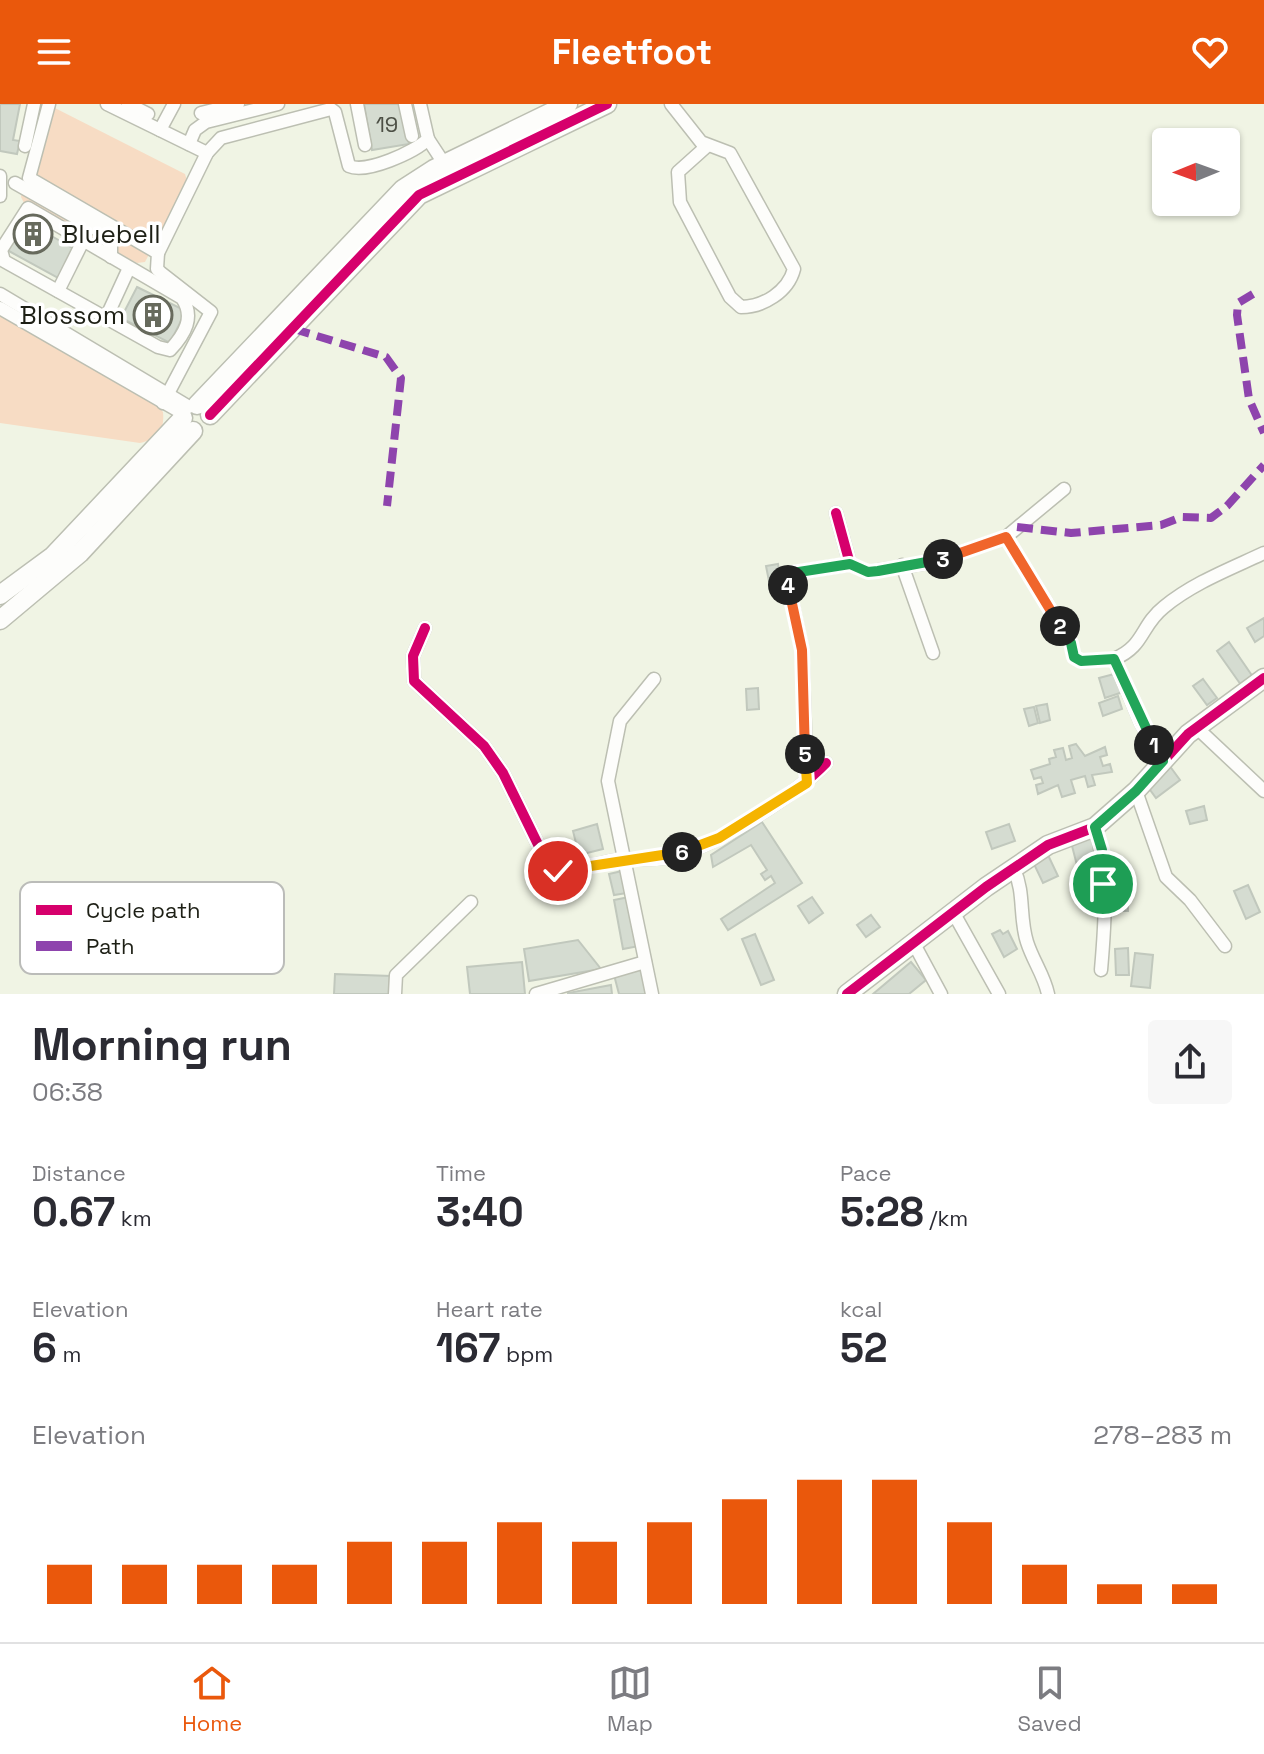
<!DOCTYPE html>
<meta charset="utf-8">
<style>
:root{--surface:#fff;--page:#f7f7f7;--text:#2b2b33;--muted:#7c7c81;--line:#e1e1e2;--accent:#ea580c}
body{margin:0;font-family:"Space Grotesk",sans-serif;background:var(--page);color:var(--text);height:100vh;display:flex;flex-direction:column;font-size:30px;white-space:nowrap}
*{box-sizing:border-box;margin:0}
p{font-size:26px;color:var(--muted)}
.icon{flex:none;width:44px;height:44px;fill:none;stroke:currentColor;stroke-width:2;stroke-linecap:round;stroke-linejoin:round}
.map{position:relative;height:890px;overflow:hidden}
.drawer{display:flex;flex-direction:column;background:var(--surface);flex:1}
.drawer>*{flex:none}
.needle{width:52px;rotate:269deg}
.tools{position:absolute;left:1152px;top:24px;display:grid;gap:16px}
.tools a{display:grid;place-items:center;width:88px;height:88px;border-radius:8px;background:var(--surface);box-shadow:0 2px 6px #0004;font-size:40px}
.pin{position:absolute;display:grid;place-items:center;width:68px;height:68px;color:#fff;margin:-34px;border:4px solid #fff;border-radius:50%;box-shadow:0 2px 8px #0007}
.km{position:absolute;width:40px;height:40px;margin:-20px;border-radius:50%;background:#222;color:#fff;font-size:22px;line-height:40px;text-align:center}
.round{display:grid;place-items:center;flex:none;width:84px;height:84px;border-radius:8px;background:var(--page)}
.summary{display:flex;align-items:center;justify-content:space-between;height:136px;padding:0 32px}
h1{font-size:44px;font-weight:800;line-height:60px}
.metrics{display:grid;grid-template-columns:repeat(3,1fr);gap:12px;height:136px;padding:8px 32px}
.metrics div{display:grid;align-content:center}
.metrics b{font-size:40px;font-weight:800}
.metrics small{font-size:22px;font-weight:400}
.metrics p{font-size:22px}
.chart{height:224px;padding:16px 32px}
.chart p{display:flex;justify-content:space-between}
.chart svg{width:100%;height:144px;margin-top:8px;stroke:var(--accent);stroke-width:6}
header{display:flex;justify-content:space-between;align-items:center;height:104px;padding:0 32px;background:var(--accent);color:#fff;font-size:36px;font-weight:800}
.dock{display:flex;justify-content:space-around;align-items:center;height:112px;border-top:2px solid var(--line);background:var(--surface);font-size:22px;color:var(--muted)}
.dock a{display:grid;justify-items:center;gap:4px}
.dock .selected{color:var(--accent)}
.map>svg:first-child{display:block}
.green{fill:#f7dcc4}
.building{fill:#d5dcd1;stroke:#c1c8bd;stroke-width:2}
.lines{fill:none;stroke-linecap:round;stroke-linejoin:round}
.street-casing{stroke:#bcbfb2;stroke-width:15}
.secondary-casing{stroke:#bcbfb2;stroke-width:21}
.street{stroke:#fdfdfb;stroke-width:12}
.secondary{stroke:#fdfdfb;stroke-width:18}
.quiet{stroke:#8e44ad;stroke-width:8;stroke-dasharray:16 8;stroke-linecap:butt}
.cycleway-casing{stroke:#fff;stroke-width:15}
.cycleway{stroke:#d6006c;stroke-width:10}
.split-1-casing{stroke:#fff;stroke-width:16}
.split-2-casing{stroke:#fff;stroke-width:16}
.split-3-casing{stroke:#fff;stroke-width:16}
.split-4-casing{stroke:#fff;stroke-width:16}
.split-5-casing{stroke:#fff;stroke-width:16}
.split-6-casing{stroke:#fff;stroke-width:16}
.split-7-casing{stroke:#fff;stroke-width:16}
.split-1{stroke:#22a559;stroke-width:10}
.split-2{stroke:#22a559;stroke-width:10}
.split-3{stroke:#f0652b;stroke-width:10}
.split-4{stroke:#22a559;stroke-width:10}
.split-5{stroke:#f0652b;stroke-width:10}
.split-6{stroke:#f5b400;stroke-width:10}
.split-7{stroke:#f5b400;stroke-width:10}
.labels{text-anchor:middle;dominant-baseline:central;stroke-width:7;stroke-linejoin:round;paint-order:stroke}
.number-label{font-size:22px;fill:#4c4f45}
.poi-label{font-size:26px;fill:#1d1f15;stroke:#fff;text-anchor:start}
.key{fill:#fff;stroke:#bbbcb9;stroke-width:2}
.key-label{font-size:22px;fill:#1d1f15}
</style>
<header><svg class="icon" aria-label="menu" viewBox="0 0 24 24"><path d="M4 6h16M4 12h16M4 18h16"/></svg>Fleetfoot<svg class="icon" aria-label="heart" viewBox="0 0 24 24"><path d="M12 20l-8-8c-3-5 5-10 8-4 3-6 11-1 8 4z"/></svg></header>
<div class="map">
<svg width="1264" height="890" viewBox="0 0 1264 890">
<rect width="100%" height="100%" fill="#f0f4e4"/>
<g class="green">
<polygon points="38,0 47,0 185,70 187,77 145,158 137,159 25,101 21,93"/>
<path d="M0,212L157,301L163,308C165,326 157,335 140,339L0,319Z"/>
</g>
<g class="building">
<polygon points="0,0 20,0 13,36 20,37 17,50 0,47"/>
<polygon points="364,0 402,0 409,40 372,46"/>
<polygon points="24,116 74,145 58,174 7,146"/>
<polygon points="137,183 186,207 170,239 121,214"/>
<polygon points="778,460 780,475 769,477 766,462"/>
<polygon points="1264,514 1264,532 1255,538 1247,524"/>
<polygon points="1229,538 1253,573 1241,581 1217,547"/>
<polygon points="1118,569 1123,588 1105,594 1099,574"/>
<polygon points="1203,575 1217,594 1207,601 1193,582"/>
<polygon points="758,584 759,605 747,606 746,585"/>
<polygon points="1118,592 1122,605 1103,612 1099,599"/>
<polygon points="1047,600 1050,616 1040,619 1036,602"/>
<polygon points="1034,603 1038,619 1029,622 1024,605"/>
<polygon points="1076,640 1085,652 1105,643 1107,651 1100,653 1103,662 1110,660 1112,668 1092,671 1095,681 1088,683 1085,672 1071,676 1075,689 1062,693 1058,681 1038,690 1036,681 1043,679 1041,673 1034,675 1031,666 1050,660 1049,655 1056,653 1054,646 1063,644 1066,656 1072,654 1069,642"/>
<polygon points="1169,661 1180,676 1156,694 1145,679"/>
<polygon points="1204,702 1207,716 1190,720 1186,707"/>
<polygon points="762,718 802,779 728,826 721,815 775,779 771,772 765,776 761,770 767,766 751,741 713,763 711,751"/>
<polygon points="597,720 603,745 579,751 573,727"/>
<polygon points="1009,720 1015,737 992,745 986,728"/>
<polygon points="1091,732 1102,771 1081,777 1071,738"/>
<polygon points="1048,751 1058,772 1043,779 1033,758"/>
<polygon points="622,767 627,789 614,791 609,770"/>
<polygon points="1248,781 1260,808 1246,815 1234,787"/>
<polygon points="1109,785 1127,785 1128,807 1110,807"/>
<polygon points="629,793 639,842 623,845 614,796"/>
<polygon points="812,793 823,809 809,819 798,802"/>
<polygon points="871,811 880,823 866,833 857,821"/>
<polygon points="1000,826 1003,830 1008,827 1017,845 1004,853 992,830"/>
<polygon points="755,830 774,876 761,881 742,835"/>
<polygon points="578,836 601,865 529,877 524,845"/>
<polygon points="1128,844 1129,871 1116,871 1115,845"/>
<polygon points="1135,849 1153,851 1150,884 1131,882"/>
<polygon points="522,858 525,890 470,890 467,863"/>
<polygon points="911,858 926,876 909,890 873,890"/>
<polygon points="642,863 649,890 619,890 614,871"/>
<polygon points="335,870 391,872 391,890 334,890"/>
<polygon points="611,881 612,890 568,890 568,889"/>
</g>
<g class="lines">
<defs>
<g id="street">
<polyline points="49,0 29,74 158,149 157,165 161,169 211,208 163,299"/>
<polyline points="107,0 207,49"/>
<polyline points="128,0 148,10"/>
<polyline points="357,0 365,41"/>
<polyline points="405,0 412,32"/>
<path d="M671,0L701,38L730,49L794,165C788,188 763,203 741,203L730,193L680,98L678,68L707,42"/>
<polyline points="201,9 238,0"/>
<polyline points="160,26 174,0"/>
<polyline points="428,35 447,64"/>
<polyline points="189,40 195,26 206,18 278,0"/>
<polyline points="25,42 34,0"/>
<polyline points="0,72 0,92"/>
<polyline points="15,79 103,129 111,142 111,153"/>
<path d="M28,104L182,194C195,213 185,230 170,246L158,243L4,157L1,146Z"/>
<path d="M158,149L207,49L221,34L331,5L335,8L349,62C366,70 415,48 428,35L420,0"/>
<polyline points="58,187 83,137"/>
<polyline points="0,190 189,303"/>
<polyline points="0,204 184,310"/>
<polyline points="106,214 129,164"/>
<polyline points="836,409 850,460 868,468 933,458 1006,433 1071,539 1074,553 1081,557 1114,555 1141,619 1163,657"/>
<polyline points="1006,433 1064,385"/>
<polyline points="902,461 933,549"/>
<path d="M425,524L413,552L414,577L484,642L503,669L551,767C573,767 596,760 618,756C634,754 651,756 668,753C712,745 795,691 826,659"/>
<path d="M1114,555C1145,542 1140,522 1164,503C1193,479 1230,465 1264,449"/>
<polyline points="1196,623 1264,687"/>
<polyline points="807,679 802,546 786,470 850,460"/>
<polyline points="1136,687 1166,773 1190,796 1225,842"/>
<path d="M1095,723C1109,768 1105,820 1101,866"/>
<path d="M1014,765C1025,789 1019,813 1027,838C1033,857 1044,871 1048,890"/>
<polyline points="953,808 999,890"/>
<polyline points="913,838 941,890"/>
<polyline points="395,890 396,871 471,798"/>
<polyline points="536,890 645,858"/>
<polyline points="652,890 608,677 620,617 654,575"/>
</g>
<g id="secondary">
<polyline points="197,301 403,85 434,65 568,0"/>
<polyline points="210,311 419,91 607,0"/>
<polyline points="0,491 53,452 183,314"/>
<polyline points="0,516 80,449 193,327"/>
<polyline points="847,890 986,783 1048,741 1095,723 1136,687 1188,630 1264,574"/>
</g>
</defs>
<use href="#street" class="street-casing"/>
<use href="#secondary" class="secondary-casing"/>
<use href="#street" class="street"/>
<use href="#secondary" class="secondary"/>
<g class="quiet">
<polyline points="1253,190 1238,199 1237,211 1249,295 1264,329"/>
<polyline points="294,225 386,253 401,274 387,402"/>
<polyline points="1017,423 1071,429 1161,421 1182,413 1211,414 1227,402 1264,361"/>
</g>
<defs>
<g id="cycleway">
<polyline points="210,311 419,91 607,0"/>
<polyline points="836,409 850,460 868,468 933,458 1006,433 1071,539 1074,553 1081,557 1114,555 1141,619 1163,657"/>
<path d="M425,524L413,552L414,577L484,642L503,669L551,767C573,767 596,760 618,756C634,754 651,756 668,753C712,745 795,691 826,659"/>
<polyline points="847,890 986,783 1048,741 1095,723 1136,687 1188,630 1264,574"/>
</g>
</defs>
<use href="#cycleway" class="cycleway-casing"/>
<use href="#cycleway" class="cycleway"/>
</g>
<g class="lines">
<defs>
<polyline id="split-1" points="1103,780 1102,746 1095,723 1136,687 1163,657 1154,641"/>
<polyline id="split-2" points="1060,522 1071,539 1074,553 1081,557 1114,555 1154,641"/>
<polyline id="split-3" points="943,455 1006,433 1060,522"/>
<polyline id="split-4" points="788,481 786,470 850,460 868,468 878,467 943,455"/>
<polyline id="split-5" points="788,481 802,546 805,650"/>
<polyline id="split-6" points="682,748 719,734 807,679 805,650"/>
<polyline id="split-7" points="558,767 682,748"/>
</defs>
<use href="#split-1" class="split-1-casing"/>
<use href="#split-2" class="split-2-casing"/>
<use href="#split-3" class="split-3-casing"/>
<use href="#split-4" class="split-4-casing"/>
<use href="#split-5" class="split-5-casing"/>
<use href="#split-6" class="split-6-casing"/>
<use href="#split-7" class="split-7-casing"/>
<use href="#split-1" class="split-1"/>
<use href="#split-2" class="split-2"/>
<use href="#split-3" class="split-3"/>
<use href="#split-4" class="split-4"/>
<use href="#split-5" class="split-5"/>
<use href="#split-6" class="split-6"/>
<use href="#split-7" class="split-7"/>
</g>
<defs>
<symbol id="building-ring" viewBox="-11 -11 22 22"><circle r="9.5" fill="#fff" stroke="#676a5d" stroke-width="1.5"/><path d="M-4-6H4V6H1V3H-1V6H-4ZM-2.5-4.3h1.7v1.8h-1.7ZM.8-4.3h1.7v1.8H.8ZM-2.5-1h1.7V.8h-1.7ZM.8-1h1.7V.8H.8Z" fill="#676a5d"/></symbol>
</defs>
<g fill-rule="evenodd">
<use href="#building-ring" x="11" y="108" width="44" height="44"/>
<use href="#building-ring" x="131" y="189" width="44" height="44"/>
</g>
<g class="labels">
<g class="number-label">
<text x="387" y="20">19</text>
</g>
<g class="poi-label">
<text x="61" y="130">Bluebell</text>
<text x="125" y="211" text-anchor="end">Blossom</text>
</g>
</g>
<rect x="20" y="778" width="264" height="92" rx="12" class="key"/>
<rect x="36" y="801" width="36" height="10" fill="#d6006c"/>
<rect x="36" y="837" width="36" height="10" fill="#8e44ad"/>
<g class="key-label">
<text x="86" y="814">Cycle path</text>
<text x="86" y="850">Path</text>
</g>
</svg>
<div class="tools">
<a><svg class="needle" viewBox="-14 -14 28 28"><path d="M0-13l5 13h-10z" fill="#e53935"/><path d="M0 13l5-13h-10z" fill="#7c7c81"/></svg></a>
</div>
<div class="pin" style="left:1103px;top:780px;background:#1e9e55"><svg class="icon" aria-label="arrive" viewBox="0 0 24 24"><path d="M6 21V4h12l-3 4 3 4H6"/></svg></div>
<div class="pin" style="left:558px;top:767px;background:#d93025"><svg class="icon" aria-label="check" viewBox="0 0 24 24"><path d="M5 12l5 5 9-10"/></svg></div>
<b class="km" style="left:1154px;top:641px">1</b>
<b class="km" style="left:1060px;top:522px">2</b>
<b class="km" style="left:943px;top:455px">3</b>
<b class="km" style="left:788px;top:481px">4</b>
<b class="km" style="left:805px;top:650px">5</b>
<b class="km" style="left:682px;top:748px">6</b>
</div>
<section class="drawer">
<div class="summary"><div><h1>Morning run</h1><p>06:38</p></div><a class="round"><svg class="icon" aria-label="share" viewBox="0 0 24 24"><path d="M12 15V3M7 8l5-5 5 5M5 13v7h14v-7"/></svg></a></div>
<div class="metrics">
<div><p>Distance</p><b>0.67<small> km</small></b></div>
<div><p>Time</p><b>3:40</b></div>
<div><p>Pace</p><b>5:28<small> /km</small></b></div>
</div>
<div class="metrics">
<div><p>Elevation</p><b>6<small> m</small></b></div>
<div><p>Heart rate</p><b>167<small> bpm</small></b></div>
<div><p>kcal</p><b>52</b></div>
</div>
<div class="chart"><p><span>Elevation</span>278–283 m</p>
<svg viewBox="0 0 160 44" preserveAspectRatio="none"><path d="M5 44V32M15 44V32M25 44V32M35 44V32M45 44V25M55 44V25M65 44V19M75 44V25M85 44V19M95 44V12M105 44V6M115 44V6M125 44V19M135 44V32M145 44V38M155 44V38"/></svg>
</div>
</section>
<nav class="dock">
<a class="selected"><svg class="icon" aria-label="home" viewBox="0 0 24 24"><path d="M3 11l9-7 9 7M6 9v11h12V9"/></svg>Home</a>
<a><svg class="icon" aria-label="map" viewBox="0 0 24 24"><path d="M3 6l6-2 6 2 6-2v14l-6 2-6-2-6 2zM9 4v14M15 6v14"/></svg>Map</a>
<a><svg class="icon" aria-label="saved" viewBox="0 0 24 24"><path d="M7 4h10v16l-5-4-5 4z"/></svg>Saved</a>
</nav>
